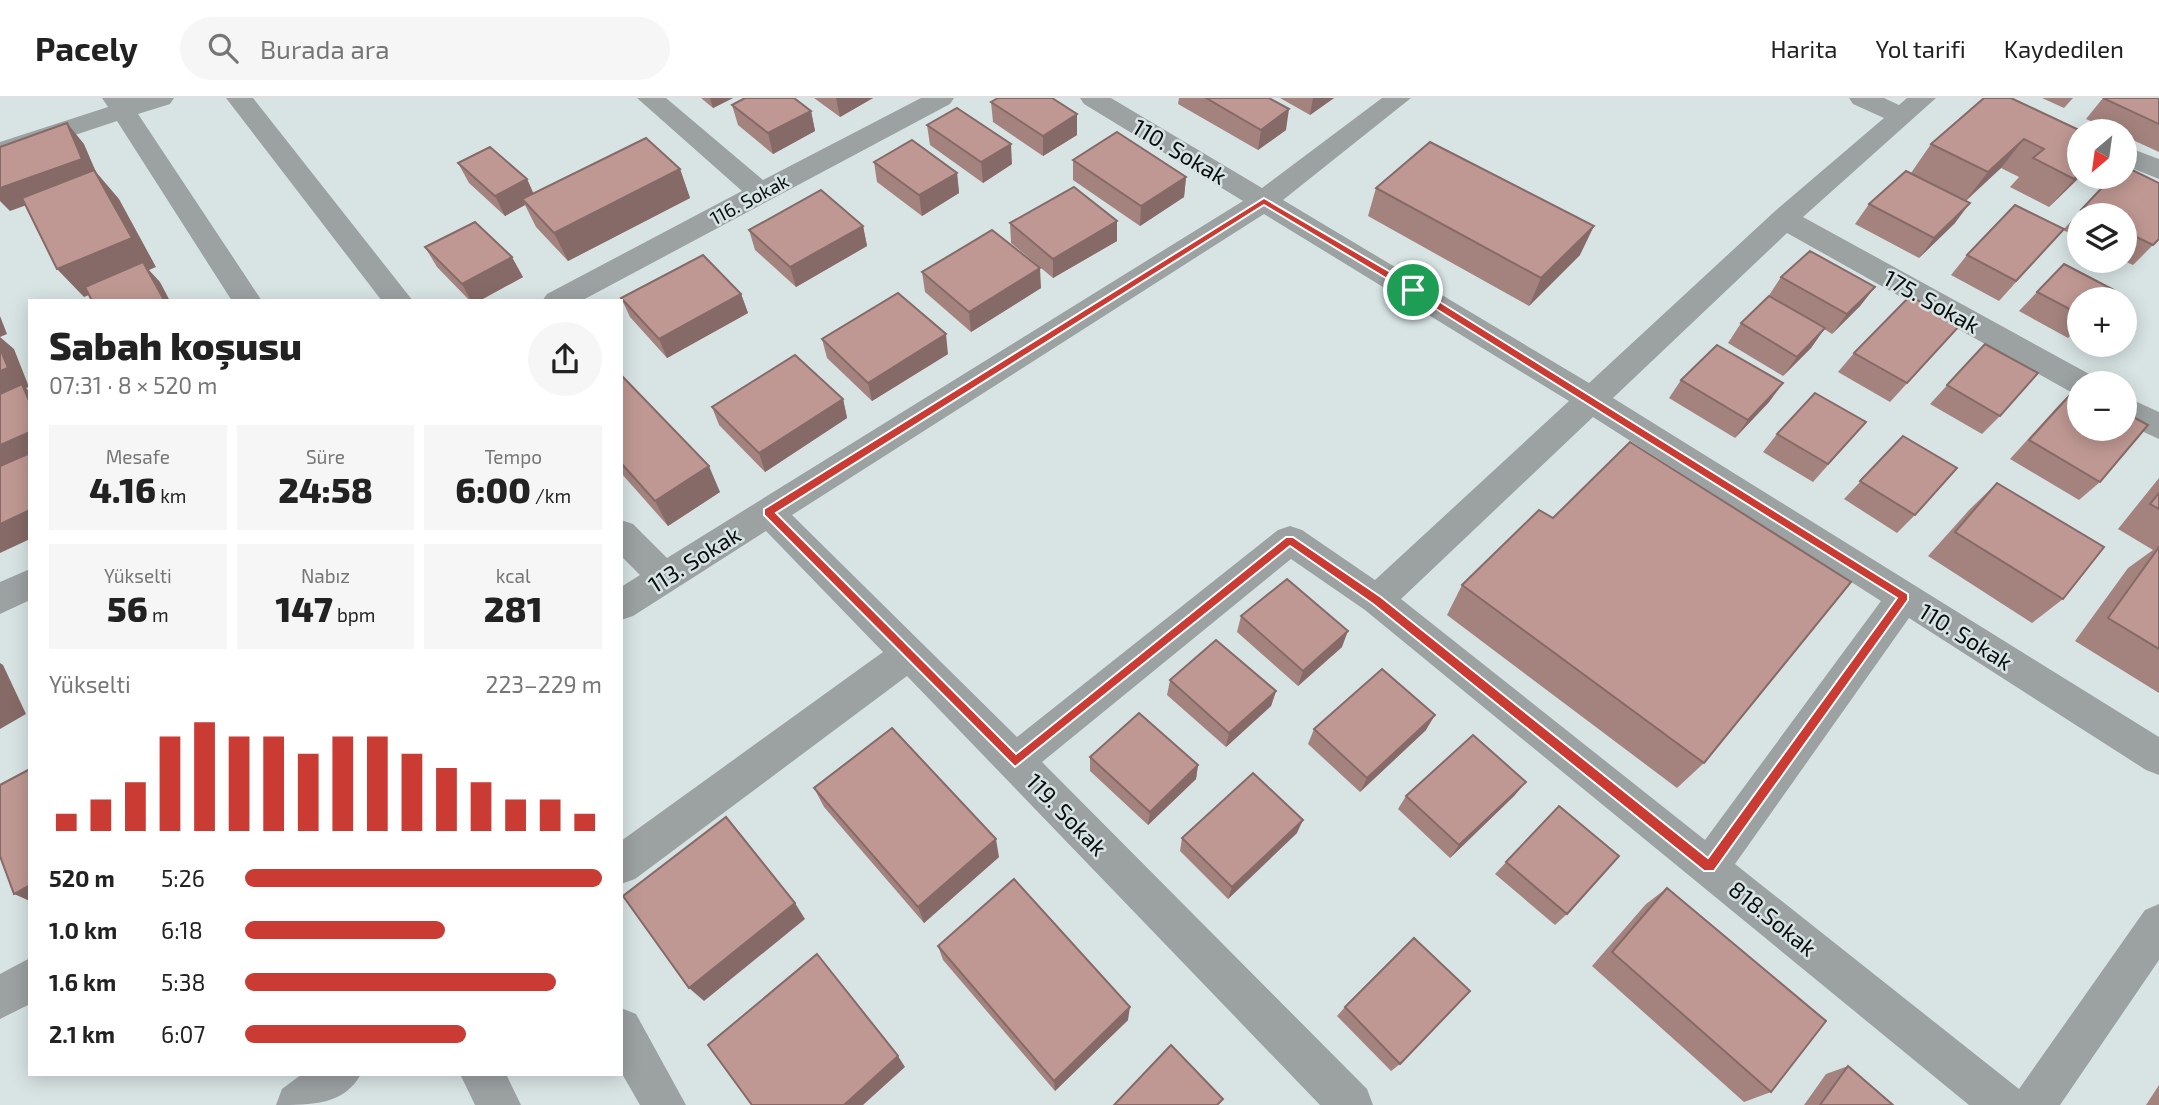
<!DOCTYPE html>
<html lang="tr">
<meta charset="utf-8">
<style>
:root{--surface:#fff;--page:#f6f6f6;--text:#222;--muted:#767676;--line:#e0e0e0;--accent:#c93b33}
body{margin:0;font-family:"Exo 2",sans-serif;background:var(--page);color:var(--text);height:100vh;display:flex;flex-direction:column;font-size:26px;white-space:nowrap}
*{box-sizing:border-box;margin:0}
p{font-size:23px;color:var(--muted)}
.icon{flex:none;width:38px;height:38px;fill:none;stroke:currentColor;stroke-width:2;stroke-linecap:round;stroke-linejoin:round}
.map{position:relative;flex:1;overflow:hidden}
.panel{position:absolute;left:28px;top:201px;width:595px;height:777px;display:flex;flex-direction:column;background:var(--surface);border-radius:0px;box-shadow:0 4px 18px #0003}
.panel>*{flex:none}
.needle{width:46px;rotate:209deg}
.fabs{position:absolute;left:2067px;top:21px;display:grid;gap:14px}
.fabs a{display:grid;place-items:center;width:70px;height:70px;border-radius:50%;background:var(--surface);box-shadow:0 4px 18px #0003;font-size:35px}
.pin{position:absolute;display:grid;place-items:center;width:60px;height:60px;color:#fff;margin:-30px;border:4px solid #fff;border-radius:50%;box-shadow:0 2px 7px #0007}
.round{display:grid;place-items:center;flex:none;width:74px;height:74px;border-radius:37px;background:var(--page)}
.summary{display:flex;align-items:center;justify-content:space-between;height:119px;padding:0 21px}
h1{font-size:38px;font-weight:800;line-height:52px}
.figures{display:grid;grid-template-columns:repeat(3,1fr);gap:10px;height:119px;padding:7px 21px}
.figures div{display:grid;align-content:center;border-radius:0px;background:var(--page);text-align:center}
.figures b{font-size:35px;font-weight:800}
.figures small{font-size:19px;font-weight:400}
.figures p{font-size:19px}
.chart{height:196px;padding:14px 21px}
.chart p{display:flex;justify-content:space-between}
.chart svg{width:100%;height:126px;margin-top:7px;stroke:var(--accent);stroke-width:6}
ul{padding:0 21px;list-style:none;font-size:23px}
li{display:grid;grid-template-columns:112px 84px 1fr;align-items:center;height:52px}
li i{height:18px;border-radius:9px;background:var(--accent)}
header{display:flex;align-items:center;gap:42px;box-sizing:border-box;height:98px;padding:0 35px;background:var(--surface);border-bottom:2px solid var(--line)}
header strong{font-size:33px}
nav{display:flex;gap:38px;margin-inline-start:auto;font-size:24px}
.search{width:490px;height:63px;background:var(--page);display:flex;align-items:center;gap:18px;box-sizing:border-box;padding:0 24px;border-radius:38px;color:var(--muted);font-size:26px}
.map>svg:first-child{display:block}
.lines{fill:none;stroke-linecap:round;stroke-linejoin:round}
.minor{fill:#9ca1a1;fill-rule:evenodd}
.wall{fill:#a4837e}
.shaded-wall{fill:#866a67}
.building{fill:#bf9893;stroke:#866a67;stroke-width:2}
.route{fill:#c93b33;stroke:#fff;stroke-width:2;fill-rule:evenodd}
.labels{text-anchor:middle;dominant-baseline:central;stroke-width:5;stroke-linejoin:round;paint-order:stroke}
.far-street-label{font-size:19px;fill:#090d0d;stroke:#d8e4e4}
.street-label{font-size:23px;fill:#090d0d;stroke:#d8e4e4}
</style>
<header>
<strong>Pacely</strong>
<div class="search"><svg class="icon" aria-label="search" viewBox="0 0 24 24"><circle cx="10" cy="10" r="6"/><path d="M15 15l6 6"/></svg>Burada ara</div>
<nav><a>Harita</a><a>Yol tarifi</a><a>Kaydedilen</a></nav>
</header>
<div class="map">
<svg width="2159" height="1007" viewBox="0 0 2159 1007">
<rect width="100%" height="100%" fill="#d8e4e4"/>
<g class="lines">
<g class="minor">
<polygon points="102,0 174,0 170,6 138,16 262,203 232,203 117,23 0,62 0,44 108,9"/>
<polygon points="226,0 253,0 413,203 382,203"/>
<polygon points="637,0 666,0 763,82 921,0 954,0 950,6 581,203 542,203 547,196 742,93"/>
<path d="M1080,0H1111L1262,90L1382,0H1411L1283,102L1589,285L1774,114L1884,20L1853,6L1849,0H1884L1899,7L1907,0H1936L1803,119L2091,277L2095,285H2079V296L2069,293L1787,135L1613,300L2159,639V677L2146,672L1909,520L1735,766L2019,991L2145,812L2159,806V862L2060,1007H1969L1365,512L1291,461L1042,664L1367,991L1373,1007H1320L907,578L635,781L621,786V743L883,554L766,433L633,518L621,522V489L640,477L621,458V422L633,426L667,460L1243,103L1084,6ZM1264,116L1569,303L1375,482L1302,432L1290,428L1278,432L1017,639L792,417ZM1593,319L1881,503L1705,742L1401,501Z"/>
<polygon points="2124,48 2159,61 2159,81 2124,67"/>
<polygon points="2124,298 2159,314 2159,341 2124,325"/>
<polygon points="30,471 30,502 0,516 0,484"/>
<polygon points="30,860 30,906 0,921 0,876"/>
<polygon points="621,910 636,916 686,1007 640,1007 621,974"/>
<path d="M302,976H361C344,1007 312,1007 276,1007L282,991Z"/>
<polygon points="460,976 506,976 521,1007 475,1007"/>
</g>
</g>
<g class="wall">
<polygon points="701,0 733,0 713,10"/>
<polygon points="814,0 873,0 840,19"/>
<polygon points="1179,0 1269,0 1286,32 1258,52 1178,6"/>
<polygon points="1280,0 1334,0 1310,17"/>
<polygon points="1984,0 2079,79 2049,109 2010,89 2019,79 2001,70 1966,103 1955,125 1919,160 1855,126 1869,106 1911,75 1931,46"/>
<polygon points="2042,0 2073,0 2064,10"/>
<polygon points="2103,0 2159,0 2159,54 2124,38 2124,33 2113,33 2086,21"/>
<polygon points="991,4 1077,37 1043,58 993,24"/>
<polygon points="732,7 811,13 815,33 773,56 738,27"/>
<polygon points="927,27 1012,66 983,85 930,47"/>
<polygon points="1073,62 1186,79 1184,99 1140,128 1073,82"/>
<polygon points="874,64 957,75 959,95 922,118 877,84"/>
<polygon points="458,65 527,81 533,95 680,71 690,100 568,163 536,129 525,107 505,118 469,85"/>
<polygon points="2124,68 2159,85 2159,141 2133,167 2124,163 2124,117 2079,117 2079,140 2063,132 2112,79 2124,79"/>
<polygon points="1376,90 1580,157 1529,208 1368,118"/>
<polygon points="1010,125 1117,143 1053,180 1011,145"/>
<polygon points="863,128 867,148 796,189 755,152 749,132"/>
<polygon points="2064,131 1999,203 1951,177 1967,157"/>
<polygon points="425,149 523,179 479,203 470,203 437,169"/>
<polygon points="922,174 1041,190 971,234 925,194"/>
<polygon points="1781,179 1875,189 1860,208 1832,236 1824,231 1811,250 1783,278 1728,245 1741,225 1768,199"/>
<polygon points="2037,194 2079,201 2079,229 2068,240 2019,213"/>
<polygon points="741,196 748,215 667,260 630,219 621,200"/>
<polygon points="822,241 948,256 872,303 827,260"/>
<polygon points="1944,245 1890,304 1838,274 1854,255"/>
<polygon points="1985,246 2000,318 1982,336 1930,306"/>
<polygon points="621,277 720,394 668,428 621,375"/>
<polygon points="1681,282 1783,285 1769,304 1735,340 1669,300"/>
<polygon points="2078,288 2100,384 2079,402 2010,361 2059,307"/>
<polygon points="843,301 847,320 765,374 719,327 712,309"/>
<polygon points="1866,324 1813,384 1763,354 1777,336"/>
<polygon points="1903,338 1915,417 1897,435 1844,401"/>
<polygon points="2159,380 2159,595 2075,543 2128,470 2153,452 2118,431"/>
<polygon points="1997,385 2063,501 2032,525 1928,458 1970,411"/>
<polygon points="1462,487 1704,665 1677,690 1447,517"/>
<polygon points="1241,518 1342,549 1298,588 1237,534"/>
<polygon points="1170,582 1276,593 1271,608 1226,649 1167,597"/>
<polygon points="1314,631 1426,632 1360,694 1308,646"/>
<polygon points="1090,659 1198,667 1196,681 1148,727 1090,673"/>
<polygon points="814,690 999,759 924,825 824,709"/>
<polygon points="1515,697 1450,760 1398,711 1406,698"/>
<polygon points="1559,708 1567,816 1555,827 1495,776"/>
<polygon points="1297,735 1228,801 1180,753 1182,740"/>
<polygon points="1667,790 1771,994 1744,1004 1592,868 1646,806"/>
<polygon points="938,848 1128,922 1055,993 943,862"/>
<polygon points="1345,909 1400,966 1391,973 1337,918"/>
<polygon points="1848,968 1893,1007 1804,1007 1826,976"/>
<polygon points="2159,987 2159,1007 2146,1007"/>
</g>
<g class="shaded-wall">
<polygon points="710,0 733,0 713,10"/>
<polygon points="836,0 873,0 840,19"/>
<polygon points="1313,0 1334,0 1310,17"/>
<polygon points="1289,11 1286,32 1258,52 1261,32"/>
<polygon points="811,13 815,33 773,56 768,35"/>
<polygon points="1077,16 1077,37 1043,58 1043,38"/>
<polygon points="67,25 84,46 96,74 119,101 156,169 149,172 160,184 170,203 161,203 147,173 84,199 57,171 99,81 10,113 0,103 0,90"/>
<polygon points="2024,41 2001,70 1965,103 1988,74"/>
<polygon points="1011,46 1012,66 983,85 981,64"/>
<polygon points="680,71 690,100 568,163 554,135"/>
<polygon points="957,75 959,95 922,118 919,97"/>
<polygon points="2079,76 2079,79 2080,79 2049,109"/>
<polygon points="1186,79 1184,99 1140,128 1141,108"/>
<polygon points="527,81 536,101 522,101 525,107 505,118 495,98"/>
<polygon points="1970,105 1955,125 1919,160 1934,140"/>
<polygon points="1117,123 1117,143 1053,180 1053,161"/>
<polygon points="863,128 867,148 796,189 790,169"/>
<polygon points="1594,128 1580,157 1529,208 1541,180"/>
<polygon points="512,159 523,179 479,203 471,203 462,186"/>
<polygon points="1040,170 1041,190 971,234 969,214"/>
<polygon points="1875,189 1860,208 1832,236 1847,216"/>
<polygon points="741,196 748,215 667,260 659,241"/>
<polygon points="0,218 7,236 0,239 14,251 29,289 26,290 30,294 30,305 0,301"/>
<polygon points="1825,230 1811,250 1783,278 1797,259"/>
<polygon points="946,236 948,256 872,303 868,285"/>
<polygon points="1783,285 1769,304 1735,340 1748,322"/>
<polygon points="843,301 847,320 765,374 759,355"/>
<polygon points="30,334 30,362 0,376 0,347"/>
<polygon points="709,368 720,394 668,428 655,403"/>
<polygon points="30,412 30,441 0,455 0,426"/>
<polygon points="1348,533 1342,549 1298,588 1303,573"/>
<polygon points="0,565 3,567 26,616 0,631"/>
<polygon points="1276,593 1271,608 1226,649 1229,635"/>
<polygon points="1435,617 1426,632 1360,694 1367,680"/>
<polygon points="1198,667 1196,681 1148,727 1150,714"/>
<polygon points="1526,684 1515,697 1450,760 1459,747"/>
<polygon points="1303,722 1297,735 1228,801 1232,789"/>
<polygon points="996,741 999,759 924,825 918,809"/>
<polygon points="30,787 30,803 14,796"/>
<polygon points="795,805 805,821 704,903 689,890"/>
<polygon points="1130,909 1128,922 1055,993 1054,983"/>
<polygon points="898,958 905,969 863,1007 844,1007"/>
</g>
<g class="building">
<polygon points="745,0 794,0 811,13 768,35 732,7"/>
<polygon points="998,0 1052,0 1077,16 1043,38 991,4"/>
<polygon points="1206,0 1269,0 1289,11 1261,32"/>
<polygon points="1984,0 2011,0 2081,33 2079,33 2079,76 2074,81 2033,60 2044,51 2024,41 1988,74 1931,46"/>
<polygon points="2103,0 2159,0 2159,26"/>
<polygon points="957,10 1011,46 981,64 927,27"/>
<polygon points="67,25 82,61 0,90 0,49"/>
<polygon points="1117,34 1186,79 1141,108 1073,62"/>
<polygon points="646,40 680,71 554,135 522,101"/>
<polygon points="912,42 957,75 919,97 874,64"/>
<polygon points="1430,44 1594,128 1541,180 1376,90"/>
<polygon points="490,49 527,81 495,98 458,65"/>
<polygon points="2124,68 2159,85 2159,141 2153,147 2124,133 2124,117 2092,117 2081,112 2112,79 2124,79"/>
<polygon points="94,72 132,140 57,171 22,100"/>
<polygon points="1906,73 1970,105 1934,140 1869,106"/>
<polygon points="1074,89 1117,123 1053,161 1010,125"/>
<polygon points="821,92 863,128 790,169 749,132"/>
<polygon points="2015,107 2064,131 2016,183 1967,157"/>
<polygon points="475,124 512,159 462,186 425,149"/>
<polygon points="992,132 1040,170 969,214 922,174"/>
<polygon points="1810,153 1875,189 1847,216 1781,179"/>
<polygon points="703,157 741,196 659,241 621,200"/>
<polygon points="143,164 164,202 161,203 92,203 85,189"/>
<polygon points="2064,166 2114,192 2105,201 2079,201 2079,216 2037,194"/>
<polygon points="898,195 946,236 868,285 822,241"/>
<polygon points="1769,198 1825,230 1797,259 1741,225"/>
<polygon points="1910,198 1961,226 1907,285 1854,255"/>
<polygon points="1985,246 2038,275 2000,318 1947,287"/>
<polygon points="1717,247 1783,285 1748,322 1681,282"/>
<polygon points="0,250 8,270 0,273"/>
<polygon points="795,257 843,301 759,355 712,309"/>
<polygon points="621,277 709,368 655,403 621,365"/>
<polygon points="22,286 30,305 30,334 0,347 0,296"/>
<polygon points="2078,288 2079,331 2124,331 2124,314 2148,327 2100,384 2029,342"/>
<polygon points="1815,295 1866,324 1828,366 1777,336"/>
<polygon points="1903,338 1957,370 1915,417 1860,383"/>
<polygon points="1630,344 1851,484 1704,665 1462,487 1539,412 1553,420"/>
<polygon points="30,355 30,412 0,426 0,368"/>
<polygon points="1997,385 2104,449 2063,501 1955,434"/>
<polygon points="2159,395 2159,411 2150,406"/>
<polygon points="2159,449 2159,551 2108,520"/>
<polygon points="1287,481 1348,533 1303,573 1241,518"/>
<polygon points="1216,542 1276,593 1229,635 1170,582"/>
<polygon points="1382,571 1435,617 1367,680 1314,631"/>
<polygon points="1139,615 1198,667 1150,714 1090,659"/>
<polygon points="892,630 996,741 918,809 814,690"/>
<polygon points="1473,637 1526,684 1459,747 1406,698"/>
<polygon points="30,671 30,787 14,796 0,758 0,687"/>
<polygon points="1253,675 1303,722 1232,789 1182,740"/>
<polygon points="1559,708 1619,758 1567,816 1506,764"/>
<polygon points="726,719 795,805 689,890 623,798"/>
<polygon points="1014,781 1130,909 1054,983 938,848"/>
<polygon points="1667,790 1826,923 1771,994 1612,854"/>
<polygon points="1414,840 1470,893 1400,966 1345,909"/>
<polygon points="817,856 898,958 844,1007 752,1007 708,947"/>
<polygon points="1171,947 1223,1001 1217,1007 1114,1007"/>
<polygon points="1848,968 1893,1007 1820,1007"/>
</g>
<path class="route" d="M1264,100L1416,189L1908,496V502L1714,773H1704L1373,506L1290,448L1015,669L764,417V411ZM1264,107L1409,194L1897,500L1708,760L1381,499L1293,439H1286L1016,656L776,415Z"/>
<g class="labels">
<g class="far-street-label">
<text transform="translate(749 101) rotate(-28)">116. Sokak</text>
</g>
<g class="street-label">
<text transform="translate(1180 53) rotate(31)">110. Sokak</text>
<text transform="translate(1932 203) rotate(29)">175. Sokak</text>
<text transform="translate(694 461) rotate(-32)">113. Sokak</text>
<text transform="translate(1966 538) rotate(32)">110. Sokak</text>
<text transform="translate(1067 716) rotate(46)">119. Sokak</text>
<text transform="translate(1773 820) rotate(39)">818.Sokak</text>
</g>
</g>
</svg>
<div class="fabs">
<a><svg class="needle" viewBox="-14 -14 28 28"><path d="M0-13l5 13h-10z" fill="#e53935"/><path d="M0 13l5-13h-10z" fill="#767676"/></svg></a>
<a><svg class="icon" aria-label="layers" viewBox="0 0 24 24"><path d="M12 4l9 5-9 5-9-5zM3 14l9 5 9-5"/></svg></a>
<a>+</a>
<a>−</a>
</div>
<div class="pin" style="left:1413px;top:192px;background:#1e9e55"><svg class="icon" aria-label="arrive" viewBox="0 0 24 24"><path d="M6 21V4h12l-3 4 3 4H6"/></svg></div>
<section class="panel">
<div class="summary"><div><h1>Sabah koşusu</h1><p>07:31 · 8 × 520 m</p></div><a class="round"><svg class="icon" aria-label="share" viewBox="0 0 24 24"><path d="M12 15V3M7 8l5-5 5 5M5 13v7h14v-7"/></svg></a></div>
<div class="figures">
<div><p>Mesafe</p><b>4.16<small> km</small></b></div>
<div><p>Süre</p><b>24:58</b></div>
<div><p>Tempo</p><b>6:00<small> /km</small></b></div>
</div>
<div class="figures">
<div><p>Yükselti</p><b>56<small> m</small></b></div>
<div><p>Nabız</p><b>147<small> bpm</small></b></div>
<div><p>kcal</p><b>281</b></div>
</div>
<div class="chart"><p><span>Yükselti</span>223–229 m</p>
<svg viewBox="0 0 160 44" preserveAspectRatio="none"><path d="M5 44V38M15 44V33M25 44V27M35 44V11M45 44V6M55 44V11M65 44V11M75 44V17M85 44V11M95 44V11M105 44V17M115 44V22M125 44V27M135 44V33M145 44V33M155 44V38"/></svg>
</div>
<ul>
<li><b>520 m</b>5:26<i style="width:100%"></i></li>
<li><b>1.0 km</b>6:18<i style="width:56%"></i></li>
<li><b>1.6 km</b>5:38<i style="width:87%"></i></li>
<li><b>2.1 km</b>6:07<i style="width:62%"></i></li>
</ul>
</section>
</div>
